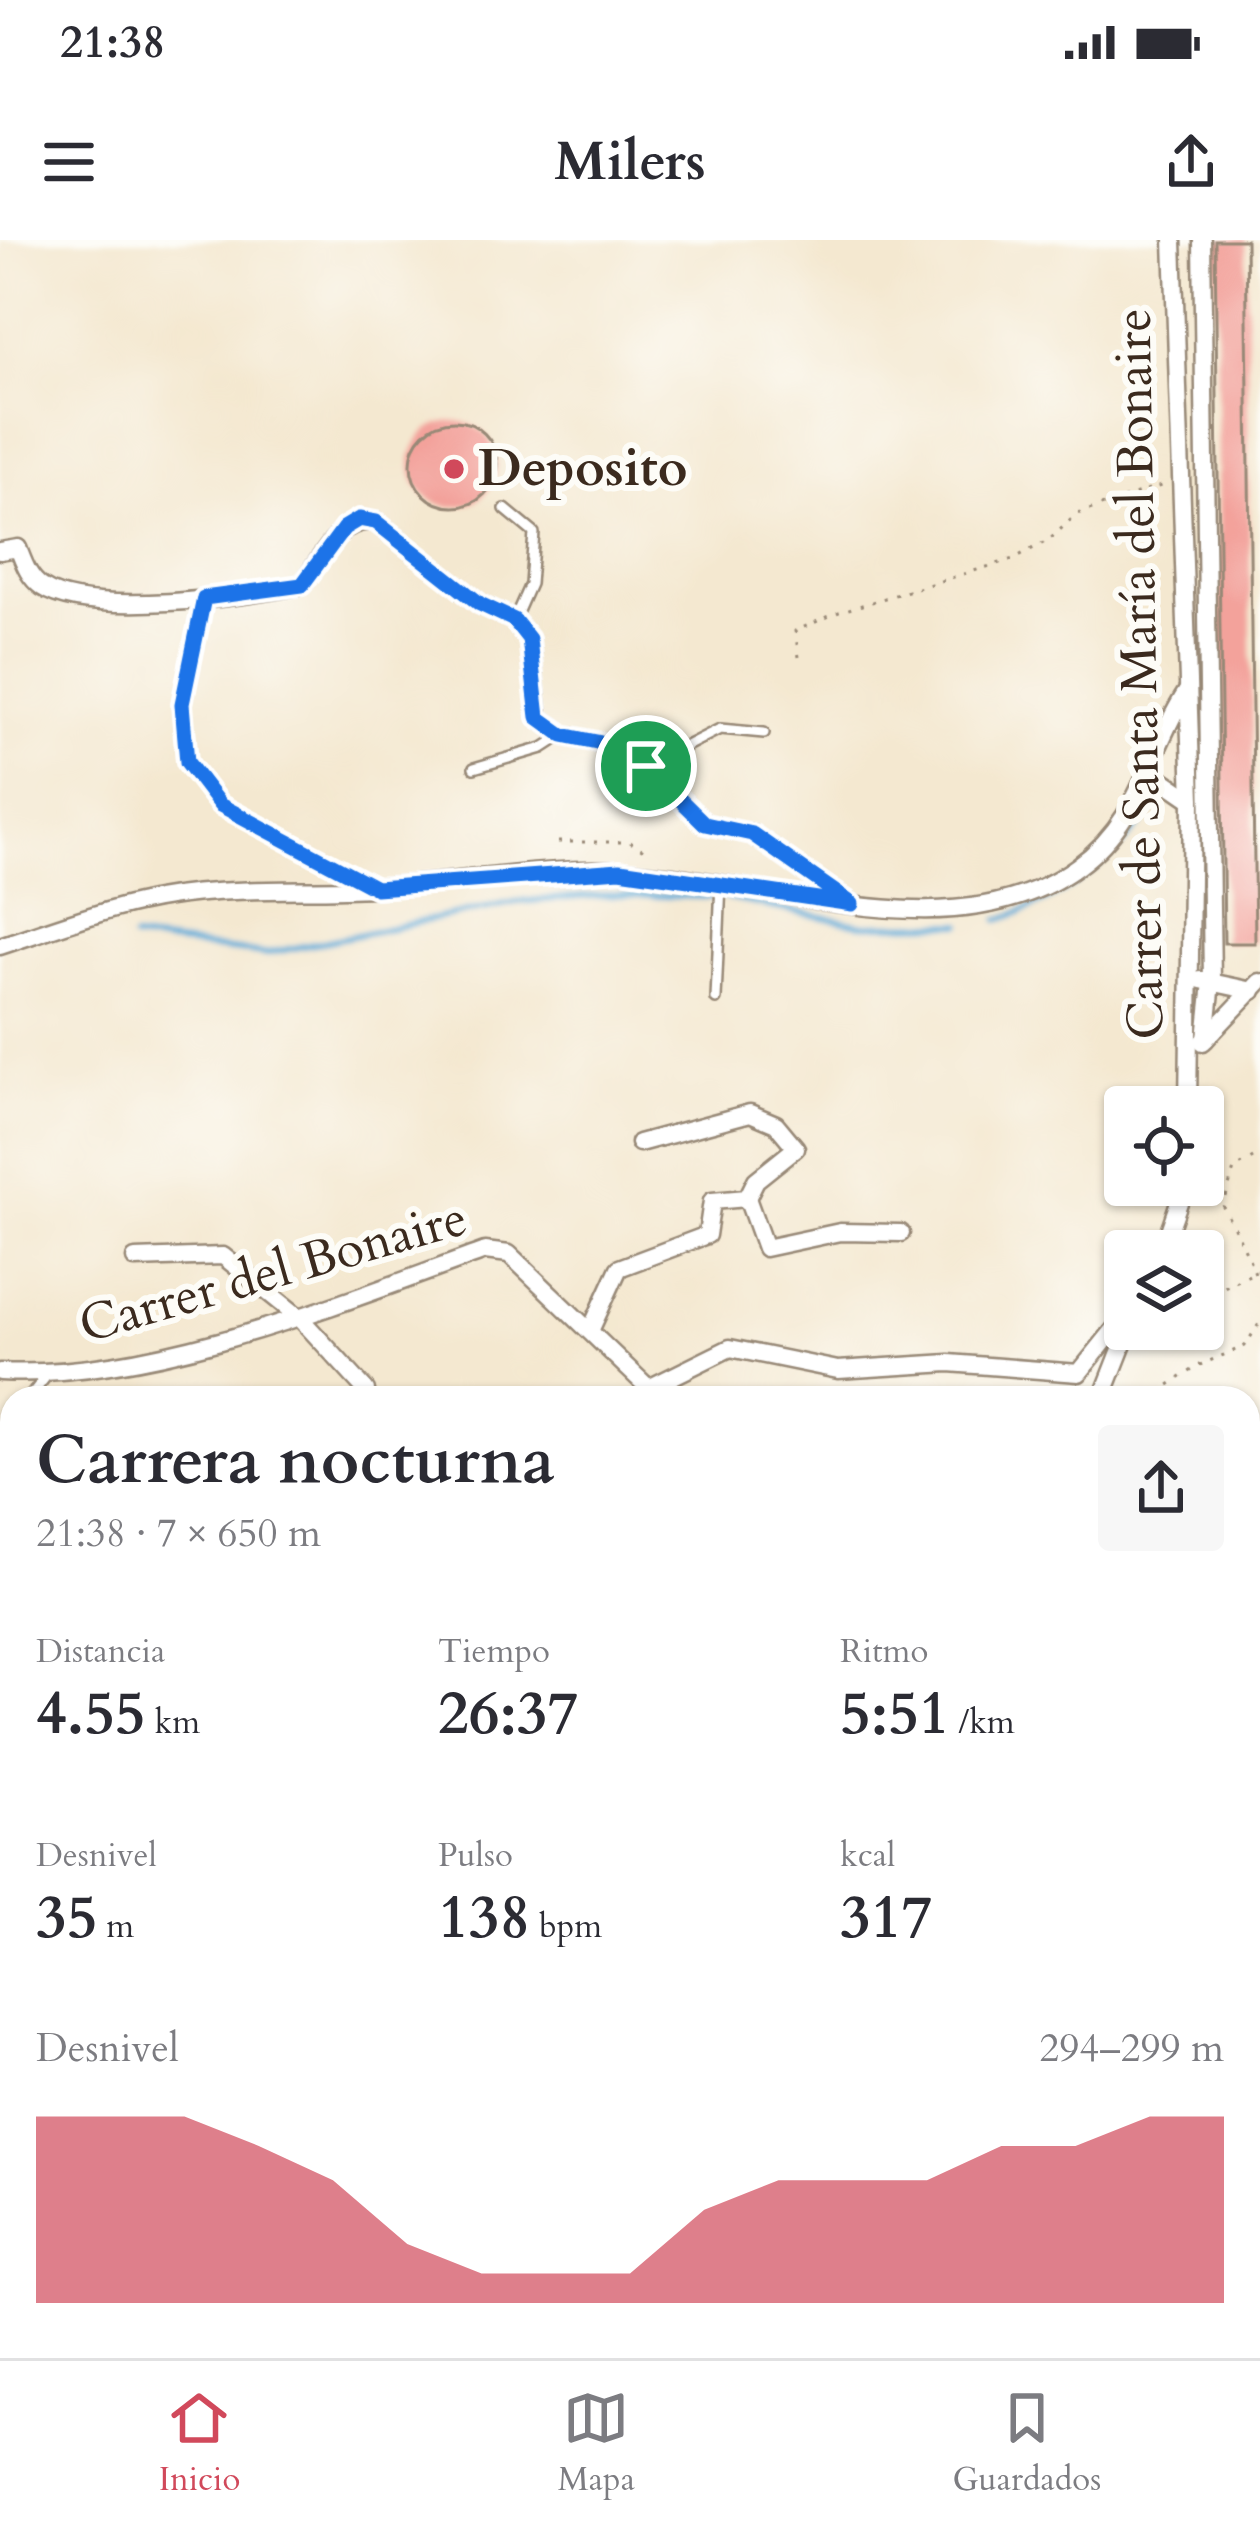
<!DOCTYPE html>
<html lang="es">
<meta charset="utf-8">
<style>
:root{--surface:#fff;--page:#f7f7f7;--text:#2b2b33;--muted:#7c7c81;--line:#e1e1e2;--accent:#d1495b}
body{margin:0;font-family:Cardo,serif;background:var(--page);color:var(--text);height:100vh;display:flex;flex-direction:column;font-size:45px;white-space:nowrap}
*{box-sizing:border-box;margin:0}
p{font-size:39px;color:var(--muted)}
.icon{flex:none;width:66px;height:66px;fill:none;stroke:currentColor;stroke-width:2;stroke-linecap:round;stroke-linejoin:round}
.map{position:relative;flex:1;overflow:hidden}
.panel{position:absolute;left:0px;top:1146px;width:1260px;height:972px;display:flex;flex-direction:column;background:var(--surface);border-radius:36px 36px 0 0;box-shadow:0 3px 9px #0004}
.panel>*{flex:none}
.controls{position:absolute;left:1104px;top:846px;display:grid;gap:24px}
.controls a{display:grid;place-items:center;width:120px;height:120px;border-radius:12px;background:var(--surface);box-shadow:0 3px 9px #0004;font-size:60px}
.pin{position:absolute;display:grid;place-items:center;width:102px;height:102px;color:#fff;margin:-51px;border:6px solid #fff;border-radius:50%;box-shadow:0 3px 12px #0007}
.round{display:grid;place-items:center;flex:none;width:126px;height:126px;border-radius:12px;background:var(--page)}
.head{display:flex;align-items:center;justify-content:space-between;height:204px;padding:0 36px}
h1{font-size:66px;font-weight:800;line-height:90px}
.metrics{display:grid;grid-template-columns:repeat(3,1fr);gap:18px;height:204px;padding:12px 36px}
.metrics div{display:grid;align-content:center}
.metrics b{font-size:60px;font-weight:800}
.metrics small{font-size:33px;font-weight:400}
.metrics p{font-size:33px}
.chart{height:336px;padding:24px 36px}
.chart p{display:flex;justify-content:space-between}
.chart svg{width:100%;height:216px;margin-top:12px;fill:var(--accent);opacity:.7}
.status{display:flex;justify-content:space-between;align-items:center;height:84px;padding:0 60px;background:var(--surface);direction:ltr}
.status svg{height:33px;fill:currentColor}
header{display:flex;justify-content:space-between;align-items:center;height:156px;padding:0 36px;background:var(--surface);font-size:54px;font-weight:800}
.menu{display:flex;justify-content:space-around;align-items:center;height:168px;border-top:3px solid var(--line);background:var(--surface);font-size:33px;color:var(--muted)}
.menu a{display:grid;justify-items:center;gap:6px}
.menu .selected{color:var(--accent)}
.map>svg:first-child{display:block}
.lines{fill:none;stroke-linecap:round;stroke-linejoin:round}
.stream{stroke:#5ba9d5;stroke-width:6}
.building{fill:#f3a29b}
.service-casing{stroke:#988977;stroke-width:14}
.minor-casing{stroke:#988977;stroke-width:21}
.path{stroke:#988977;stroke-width:3;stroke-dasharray:3 9;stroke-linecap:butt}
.service{stroke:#fff;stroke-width:9}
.minor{stroke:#fff;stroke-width:16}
.route-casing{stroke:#fff;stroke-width:24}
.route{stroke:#1a73e8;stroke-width:15}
.poi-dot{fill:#d1495b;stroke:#fdfcf7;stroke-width:4.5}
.labels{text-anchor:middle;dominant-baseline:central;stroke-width:12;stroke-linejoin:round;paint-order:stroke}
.poi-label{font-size:51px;font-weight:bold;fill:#3b2a1e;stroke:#fdfcf7;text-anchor:start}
.street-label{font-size:51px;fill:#3b2a1e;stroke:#fdfcf7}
</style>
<div class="status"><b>21:38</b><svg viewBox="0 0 49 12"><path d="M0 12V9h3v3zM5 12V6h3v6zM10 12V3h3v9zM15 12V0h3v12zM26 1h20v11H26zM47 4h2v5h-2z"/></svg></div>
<header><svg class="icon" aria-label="menu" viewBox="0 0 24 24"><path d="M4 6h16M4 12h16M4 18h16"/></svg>Milers<svg class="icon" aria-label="share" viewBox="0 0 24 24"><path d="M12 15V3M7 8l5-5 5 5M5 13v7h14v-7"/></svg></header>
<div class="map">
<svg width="1260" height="2118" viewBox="0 0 1260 2118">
<rect width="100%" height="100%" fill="#fdfcf7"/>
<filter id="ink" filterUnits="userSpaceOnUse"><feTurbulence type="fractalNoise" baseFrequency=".00833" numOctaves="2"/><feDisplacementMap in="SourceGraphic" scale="24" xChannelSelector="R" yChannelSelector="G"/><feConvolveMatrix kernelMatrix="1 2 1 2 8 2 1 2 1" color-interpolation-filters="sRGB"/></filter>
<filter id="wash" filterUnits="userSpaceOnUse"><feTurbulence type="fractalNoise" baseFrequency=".004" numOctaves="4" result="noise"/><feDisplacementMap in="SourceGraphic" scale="48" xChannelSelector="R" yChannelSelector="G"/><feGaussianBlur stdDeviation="2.7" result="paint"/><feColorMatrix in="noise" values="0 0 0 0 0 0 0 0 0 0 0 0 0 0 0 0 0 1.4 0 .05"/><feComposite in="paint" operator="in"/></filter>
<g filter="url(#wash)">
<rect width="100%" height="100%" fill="#f4e8d0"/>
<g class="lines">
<g class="stream">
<polyline points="726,658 864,685 962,684"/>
<path d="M999,680C1071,656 1125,613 1166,549"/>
<polyline points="133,699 265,714 516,662 605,655 713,657"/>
</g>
</g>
<g id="blocks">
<g class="building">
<polygon points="1215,0 1246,0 1255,703 1224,703"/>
<circle cx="454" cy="224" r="43"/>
</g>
</g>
</g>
<g filter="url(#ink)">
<use href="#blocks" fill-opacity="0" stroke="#988977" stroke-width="3"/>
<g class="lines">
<defs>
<g id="service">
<polyline points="505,269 534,293 530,344 514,380"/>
<polyline points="647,526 720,489 764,493"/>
<polyline points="474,528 543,508 563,495"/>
<polyline points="716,759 721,642"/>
<polyline points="29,1158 47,1135"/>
<polyline points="0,1213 12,1189"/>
</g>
<g id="minor">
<polyline points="1173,0 1192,560 1188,867"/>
<polyline points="1202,0 1212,742 1206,799"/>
<path d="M0,311L18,308C24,323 28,337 42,347C88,378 247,357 302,345C321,319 339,276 376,282L480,364L514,380L529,399L539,477L563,495L616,506L647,526L705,584L752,594L850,663"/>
<polyline points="1146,544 1157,536 1192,560"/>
<path d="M0,706C46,691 92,673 138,663C214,645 297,652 374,648C443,643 512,632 582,630C735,624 943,726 1078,626C1142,580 1148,511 1187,451"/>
<polyline points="1201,740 1253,751"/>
<polyline points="1203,802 1260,742"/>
<polyline points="747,958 765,1008 840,992 901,993"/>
<polyline points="1162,1011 1185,945"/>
<polyline points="135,1019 223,1016 300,1078 366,1150"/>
<polyline points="590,1091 619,1028 707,995 712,961 747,958 756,940 796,908 776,884 750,873 639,903"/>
<path d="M0,1132C151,1140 343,1062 485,1011L509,1014L659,1158"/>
<polyline points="651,1147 730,1108 838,1130 949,1123 1079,1133 1125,1076"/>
<polyline points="1102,1158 1129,1089"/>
<polyline points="1248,1320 1260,1316"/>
<polyline points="120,2118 136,2106"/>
<polyline points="589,2118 592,2106"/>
</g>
</defs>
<use href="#service" class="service-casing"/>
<use href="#minor" class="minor-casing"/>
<g class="path">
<path d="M200,379C164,553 192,555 342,631"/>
<polyline points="799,417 795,391 839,372 1013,319 1049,300 1077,274 1161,246"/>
<polyline points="558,602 630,602 649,613"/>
<path d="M1255,1033C1244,1006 1238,995 1223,967L1234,929L1260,914"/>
<polyline points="1203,1057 1260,1030"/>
<polyline points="1149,1158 1200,1125 1245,1106 1260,1082"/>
<polyline points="1257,1715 1260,1724"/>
<polyline points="799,2106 804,2118"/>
<polyline points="1099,2106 1104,2118"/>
</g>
<use href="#service" class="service"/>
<use href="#minor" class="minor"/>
</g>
</g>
<g class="lines" filter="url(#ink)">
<defs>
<polygon id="route" points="359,279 376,282 480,364 514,380 529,399 538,477 563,495 616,506 646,526 705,584 752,594 852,664 620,630 376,648 220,565 187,522 182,464 204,358 302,345 344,288"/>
</defs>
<use href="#route" class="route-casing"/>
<use href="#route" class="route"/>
</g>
<circle class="poi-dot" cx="454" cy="229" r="12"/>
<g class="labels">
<g class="poi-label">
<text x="478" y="229">Deposito</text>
</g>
<g class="street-label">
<text transform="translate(1140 434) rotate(-91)">Carrer de Santa María del Bonaire</text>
<text transform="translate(273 1032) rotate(-16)">Carrer del Bonaire</text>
</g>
</g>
</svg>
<div class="controls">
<a><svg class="icon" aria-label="locate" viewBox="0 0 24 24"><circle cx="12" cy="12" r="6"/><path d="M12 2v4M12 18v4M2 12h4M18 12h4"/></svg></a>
<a><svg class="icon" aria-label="layers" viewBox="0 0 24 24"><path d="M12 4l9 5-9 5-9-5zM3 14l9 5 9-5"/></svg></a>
</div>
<div class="pin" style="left:646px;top:526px;background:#1e9e55"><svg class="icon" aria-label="arrive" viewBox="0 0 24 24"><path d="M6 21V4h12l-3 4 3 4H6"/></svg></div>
<section class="panel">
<div class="head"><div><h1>Carrera nocturna</h1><p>21:38 · 7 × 650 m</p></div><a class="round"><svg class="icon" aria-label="share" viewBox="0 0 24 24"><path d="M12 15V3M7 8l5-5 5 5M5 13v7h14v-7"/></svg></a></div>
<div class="metrics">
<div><p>Distancia</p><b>4.55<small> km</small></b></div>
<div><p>Tiempo</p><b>26:37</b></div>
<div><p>Ritmo</p><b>5:51<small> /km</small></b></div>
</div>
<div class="metrics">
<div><p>Desnivel</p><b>35<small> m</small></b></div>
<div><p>Pulso</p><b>138<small> bpm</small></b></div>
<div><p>kcal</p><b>317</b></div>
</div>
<div class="chart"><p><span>Desnivel</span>294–299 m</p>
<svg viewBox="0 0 160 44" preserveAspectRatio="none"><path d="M0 44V6L10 6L20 6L30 12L40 19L50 32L60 38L70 38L80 38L90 25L100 19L110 19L120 19L130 12L140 12L150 6L160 6V44z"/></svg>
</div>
</section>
</div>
<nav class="menu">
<a class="selected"><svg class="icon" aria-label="home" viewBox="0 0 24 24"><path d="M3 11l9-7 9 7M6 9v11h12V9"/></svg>Inicio</a>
<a><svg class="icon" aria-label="map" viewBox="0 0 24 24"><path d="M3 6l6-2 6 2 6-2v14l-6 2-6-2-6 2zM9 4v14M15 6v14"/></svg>Mapa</a>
<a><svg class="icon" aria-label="saved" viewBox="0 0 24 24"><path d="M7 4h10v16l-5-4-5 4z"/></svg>Guardados</a>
</nav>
